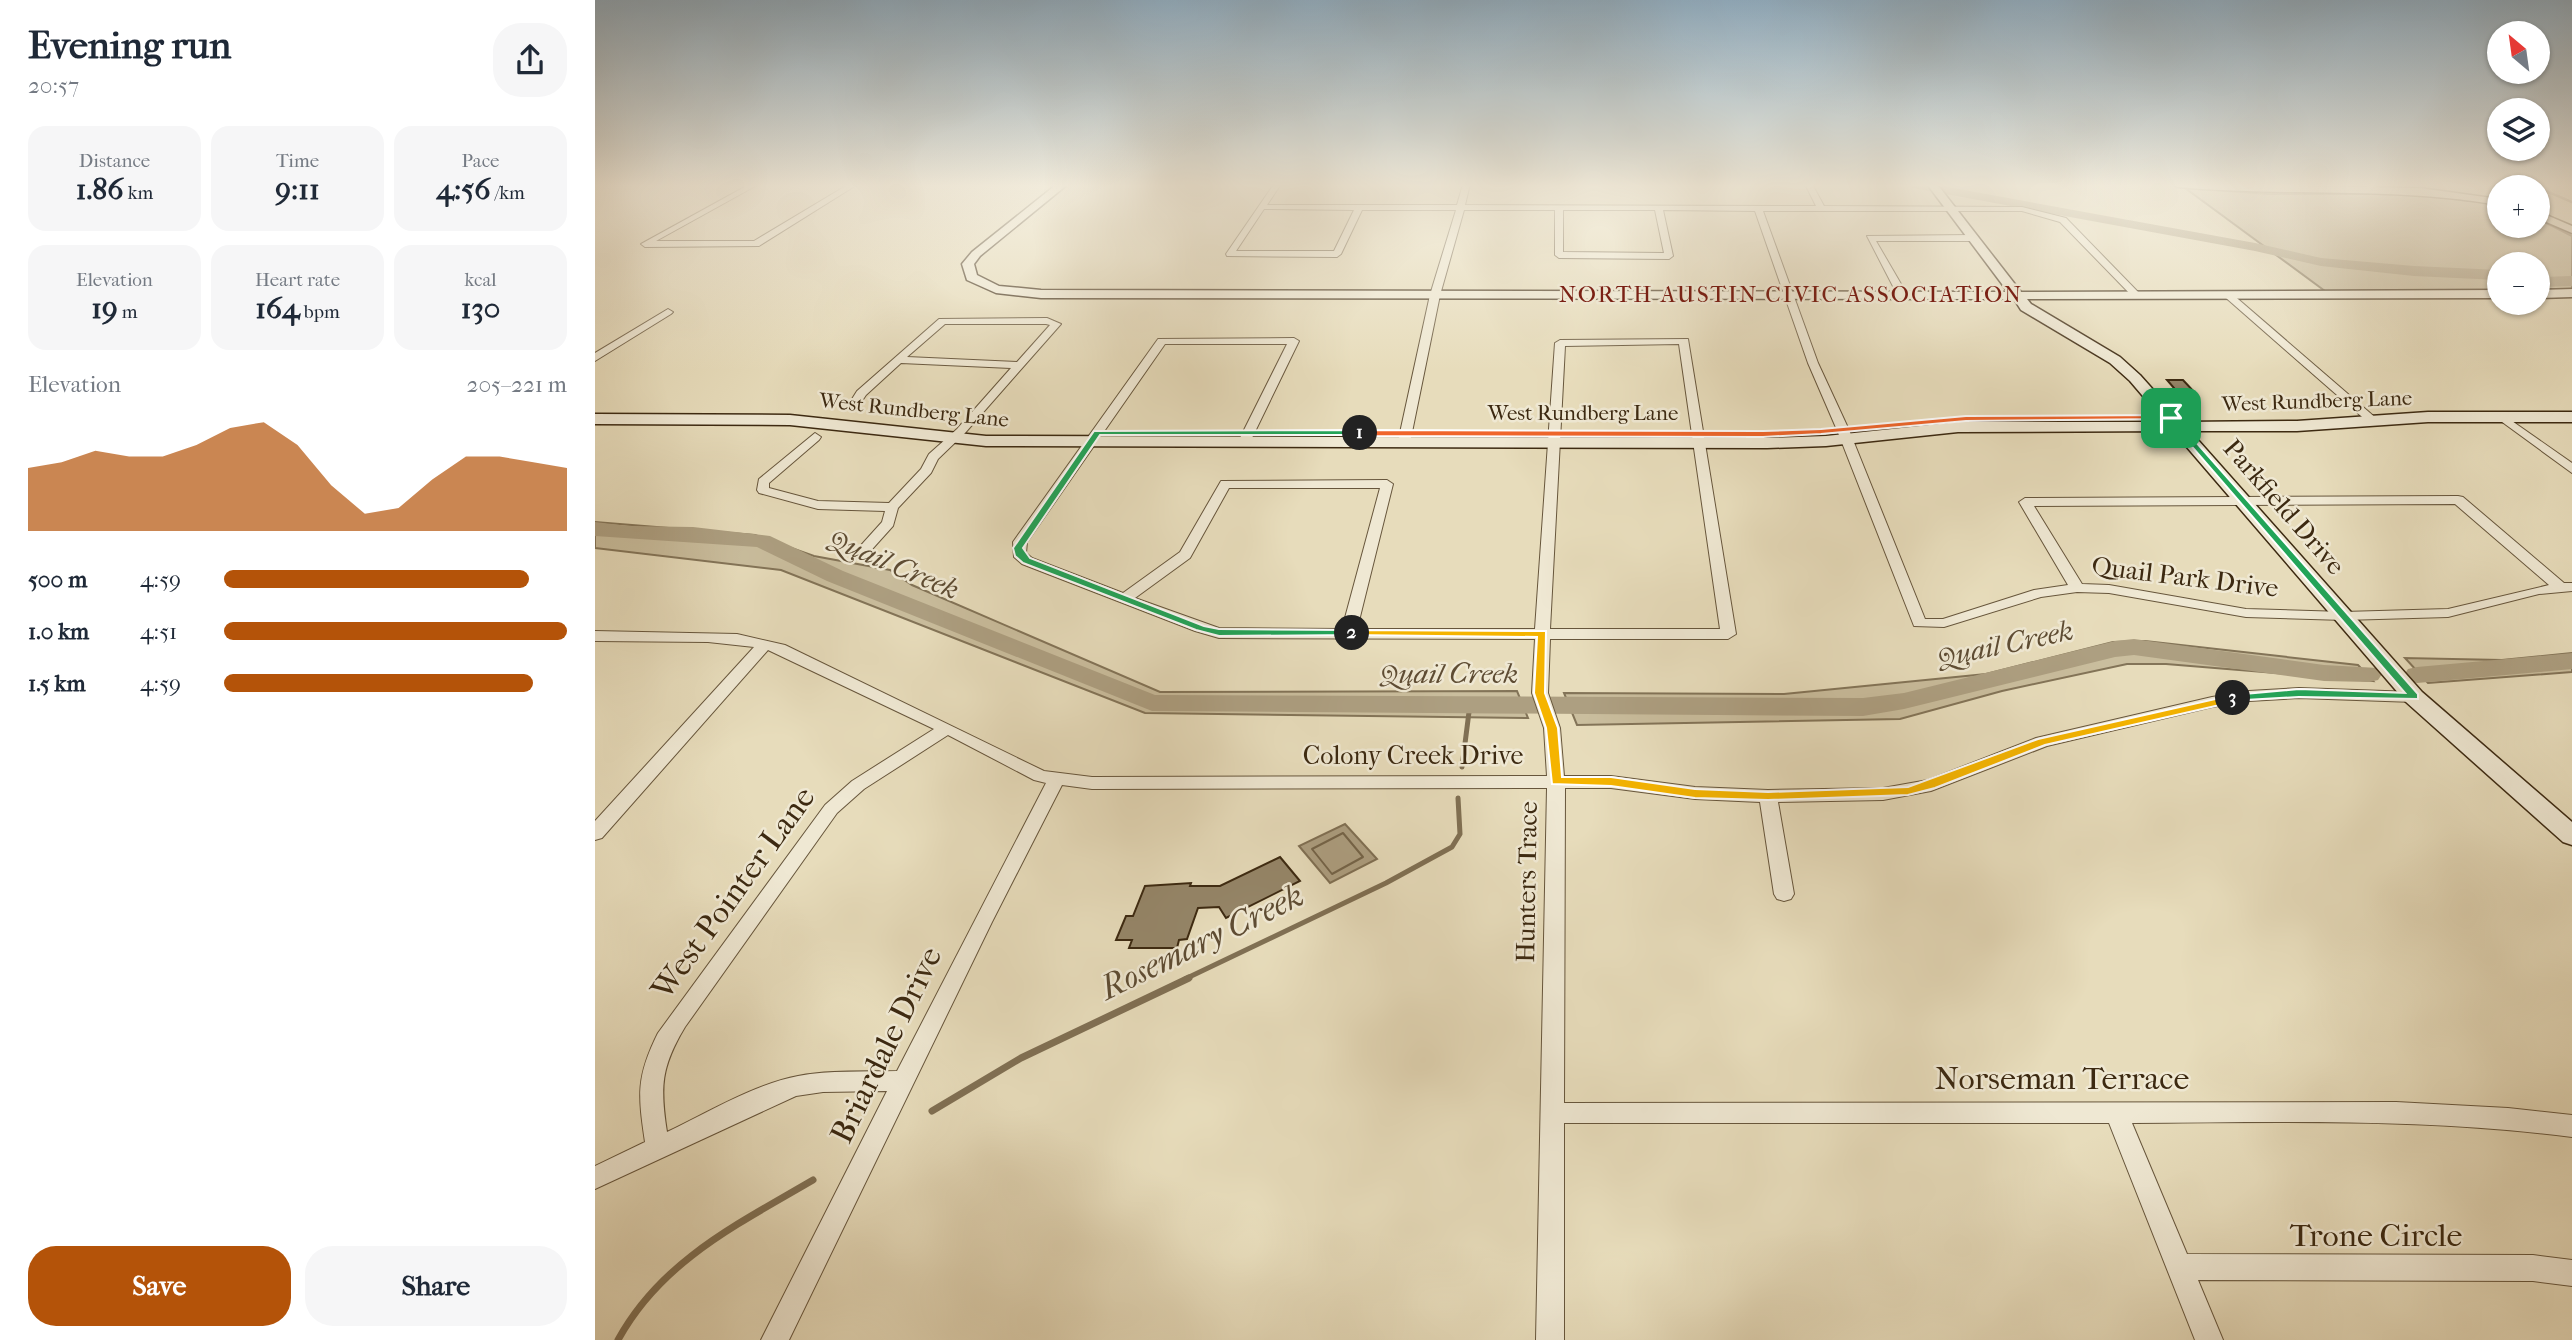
<!DOCTYPE html>
<meta charset="utf-8">
<style>
:root{--surface:#fff;--page:#f6f6f7;--text:#1f2937;--muted:#747a83;--accent:#b45309}
body{margin:0;font-family:"IM FELL French Canon",serif;background:var(--page);color:var(--text);height:100vh;display:flex;flex-direction:column;font-size:26px;white-space:nowrap}
*{box-sizing:border-box;margin:0}
p{font-size:23px;color:var(--muted)}
.icon{flex:none;width:38px;height:38px;fill:none;stroke:currentColor;stroke-width:2;stroke-linecap:round;stroke-linejoin:round}
.map{position:relative;flex:1;overflow:hidden}
.details{display:flex;flex-direction:column;background:var(--surface);width:595px}
.details>*{flex:none}
.needle{width:46px;rotate:331deg}
.controls{position:absolute;left:1892px;top:21px;display:grid;gap:14px}
.controls a{display:grid;place-items:center;width:63px;height:63px;border-radius:50%;background:var(--surface);box-shadow:0 2px 5px #0004;font-size:35px}
.pin{position:absolute;display:grid;place-items:center;width:60px;height:60px;color:#fff;margin:-30px;border-radius:14px;box-shadow:0 4px 10px #0006}
.km{position:absolute;width:35px;height:35px;margin:-18px;border-radius:50%;background:#222;color:#fff;font-size:19px;line-height:35px;text-align:center}
.round{display:grid;place-items:center;flex:none;width:74px;height:74px;border-radius:28px;background:var(--page)}
.headline{display:flex;align-items:center;justify-content:space-between;height:119px;padding:0 28px}
h1{font-size:38px;font-weight:700;line-height:52px}
.figures{display:grid;grid-template-columns:repeat(3,1fr);gap:10px;height:119px;padding:7px 28px}
.figures div{display:grid;align-content:center;border-radius:18px;background:var(--page);text-align:center}
.figures b{font-size:30px;font-weight:700}
.figures small{font-size:19px;font-weight:400}
.figures p{font-size:19px}
.chart{height:196px;padding:14px 28px}
.chart p{display:flex;justify-content:space-between}
.chart svg{width:100%;height:126px;margin-top:7px;fill:var(--accent);opacity:.7}
.cta{display:flex;gap:14px;margin-top:auto;padding:14px 28px}
.cta a{flex:1;height:80px;border-radius:28px;background:var(--accent);color:#fff;font-size:28px;font-weight:700;line-height:80px;text-align:center}
.cta a+a{background:var(--page);color:var(--text)}
ul{padding:0 28px;list-style:none;font-size:23px}
li{display:grid;grid-template-columns:112px 84px 1fr;align-items:center;height:52px}
li i{height:18px;border-radius:9px;background:var(--accent)}
main{display:flex;flex:1;min-height:0}
.map>svg:first-child{display:block}
.green{fill:#cabe9e;stroke:#837458;stroke-width:2}
.water{fill:#ad9f81;stroke:#807054;stroke-width:2}
.lines{fill:none;stroke-linecap:round;stroke-linejoin:round}
.shore{stroke:#746449;stroke-width:2}
.stream-far2{stroke:#807054;stroke-width:2.5}
.stream-far1{stroke:#807054;stroke-width:5}
.stream{stroke:#807054;stroke-width:7}
.river{fill:#ad9f81;fill-rule:evenodd}
.building{fill:#958669;stroke:#3c2911;stroke-width:2}
.street-casing{stroke:#67563c;stroke-width:2}
.secondary-casing{stroke:#3c2911;stroke-width:3}
.street{fill:#efe8d3;fill-rule:evenodd}
.secondary{fill:#efe8d3;fill-rule:evenodd}
.split-1{fill:#f0652b;stroke:#fff;stroke-width:2}
.split-2{fill:#22a559;stroke:#fff;stroke-width:2}
.split-3{fill:#f5b400;stroke:#fff;stroke-width:2}
.split-4{fill:#22a559;stroke:#fff;stroke-width:2}
.labels{text-anchor:middle;dominant-baseline:central;stroke-width:5;stroke-linejoin:round;paint-order:stroke}
.far-street-label{font-size:21px;fill:#3c2911;stroke:#efe8d3}
.far-neighbourhood-label{font-size:23px;letter-spacing:2px;fill:#7a1f14;stroke:#efe8d3}
.street-label{font-size:26px;fill:#3c2911;stroke:#efe8d3}
.water-label{font-size:28px;font-style:italic;fill:#5e4c33;stroke:#efe8d3}
.near-street-label{font-size:32px;fill:#3c2911;stroke:#efe8d3}
.near-water-label{font-size:33px;font-style:italic;fill:#5e4c33;stroke:#efe8d3}
</style>
<main>
<section class="details">
<div class="headline"><div><h1>Evening run</h1><p>20:57</p></div><a class="round"><svg class="icon" aria-label="share" viewBox="0 0 24 24"><path d="M12 15V3M7 8l5-5 5 5M5 13v7h14v-7"/></svg></a></div>
<div class="figures">
<div><p>Distance</p><b>1.86<small> km</small></b></div>
<div><p>Time</p><b>9:11</b></div>
<div><p>Pace</p><b>4:56<small> /km</small></b></div>
</div>
<div class="figures">
<div><p>Elevation</p><b>19<small> m</small></b></div>
<div><p>Heart rate</p><b>164<small> bpm</small></b></div>
<div><p>kcal</p><b>130</b></div>
</div>
<div class="chart"><p><span>Elevation</span>205–221 m</p>
<svg viewBox="0 0 160 44" preserveAspectRatio="none"><path d="M0 44V22L10 20L20 16L30 18L40 18L50 14L60 8L70 6L80 14L90 28L100 38L110 36L120 26L130 18L140 18L150 20L160 22V44z"/></svg>
</div>
<ul>
<li><b>500 m</b>4:59<i style="width:89%"></i></li>
<li><b>1.0 km</b>4:51<i style="width:100%"></i></li>
<li><b>1.5 km</b>4:59<i style="width:90%"></i></li>
</ul>
<div class="cta"><a>Save</a><a>Share</a></div>
</section>
<div class="map">
<svg width="1977" height="1340" viewBox="0 0 1977 1340">
<rect width="100%" height="100%" fill="#e7dcbb"/>
<filter id="stains"><feTurbulence type="fractalNoise" baseFrequency=".00286" numOctaves="4"/><feColorMatrix values="0 0 0 0 .2 0 0 0 0 .09 0 0 0 0 .02 0 0 0 .5 -.17"/></filter>
<radialGradient id="worn" r=".72"><stop offset=".6" stop-color="#630" stop-opacity="0"/><stop offset="1" stop-color="#630" stop-opacity=".3"/></radialGradient>
<g class="green">
<polygon points="1590,188 1675,194 1827,194 1896,203 1904,206 1904,226 1942,226 1943,219 1977,236 1977,289 1943,289 1942,264 1904,264 1904,290 1730,291"/>
<polygon points="0,522 160,535 219,556 295,570 317,585 565,692 922,691 933,718 550,713 186,570 0,548"/>
<polygon points="1550,641 1763,665 1778,681 1571,664 1532,664 1407,691 1305,719 982,725 969,693 1189,694 1391,674 1518,642"/>
<polygon points="1977,653 1977,672 1833,683 1810,658 1907,660"/>
</g>
<polygon class="water" points="750,824 782,859 735,883 704,846"/>
<g class="lines">
<polygon class="shore" points="748,833 768,857 737,874 717,849"/>
<polyline class="stream-far2" points="1935,184 1977,202"/>
<g class="stream-far1">
<polyline points="867,767 874,712 882,706"/>
<polyline points="590,979 791,883 857,847 865,834 863,798"/>
</g>
<g class="stream">
<polyline points="337,1111 426,1058 594,978"/>
<path d="M23,1340C66,1261 143,1224 218,1180"/>
</g>
<g class="river">
<polygon points="1312,184 1336,184 1660,243 1726,258 1819,266 1904,270 1904,280 1819,276 1726,266 1660,251 1318,188"/>
<polygon points="1977,276 1977,286 1942,287 1942,277"/>
<polygon points="0,522 33,526 98,527 175,536 248,571 560,695 1268,698 1309,693 1520,641 1539,639 1729,665 1783,668 1787,674 1783,680 1774,682 1729,681 1539,655 1520,657 1309,709 1268,716 557,711 232,581 162,547 0,536"/>
<polygon points="1977,653 1977,669 1822,683 1813,681 1809,675 1813,669 1822,667"/>
</g>
</g>
<g class="building">
<polygon points="1572,380 1588,380 1602,395 1585,395"/>
<polygon points="685,857 705,881 631,918 624,907 603,908 592,939 584,940 582,948 534,948 537,940 521,940 531,916 538,916 550,886 596,883 595,886 625,886"/>
</g>
<g class="lines">
<defs>
<g id="street">
<polygon points="155,184 164,184 61,241 159,241 254,184 263,184 164,246 50,247 46,244"/>
<path d="M679,184H686L672,205H862L868,184H875L870,205L1221,206L1210,184H1217L1229,206L1427,207L1471,218L1545,294V298H1539L1465,222L1427,211H1168L1223,363L1254,430L1330,619H1348L1439,590L1473,585L1424,502L1430,498L1863,496L1868,497L1969,583H1977V591L1944,594L1853,617L1749,620L1651,617L1514,593L1482,592L1446,597L1349,627L1319,626L1242,430L1213,363L1160,211L1068,210L1078,256L1074,259L964,258L960,255V210H869L845,295L815,442L809,446L803,442L835,295L861,210H767L746,254L742,257L632,256L631,254ZM669,209L759,210L739,251H641ZM968,210H1060L1069,253L968,252ZM1860,504L1954,585L1853,609L1749,612L1651,609L1514,585L1487,584L1439,506Z"/>
<polygon points="1768,184 1777,184 1791,191 1784,193"/>
<polygon points="1272,236 1377,235 1381,238 1377,241 1281,241 1313,296 1308,299 1303,296"/>
<polygon points="1630,293 1636,293 1782,419 1782,423 1774,423 1630,297"/>
<polygon points="73,309 78,312 76,314 0,361 0,353"/>
<path d="M452,318L466,324L370,433L343,459L336,473L303,508L298,526L271,556L266,557L259,553L287,522L290,511L223,509L164,493L162,490L164,479L220,433L226,437L224,440L174,483V488L223,501L294,503L326,469L334,454L362,429L416,368L306,363L271,395L267,401L257,399L262,391L344,319ZM350,324H451L455,325L422,362L312,357Z"/>
<path d="M563,339L699,338L704,341L655,442L649,446L643,442L692,344H570L432,542L431,553L437,558L528,593L585,552L626,481L792,480L798,484L762,629H940L960,343L965,340L1093,339L1141,634L1133,639H955L953,693L965,728L969,776H1016L1100,787L1173,790L1288,788L1333,780L1441,738L1617,697L1654,691L1704,688L1819,692L1827,697L1819,702L1704,698L1654,701L1617,707L1452,746L1336,791L1288,800L1183,802L1199,894L1196,899L1189,901L1182,899L1179,894L1165,802L1100,799L1016,788H970L969,1103L1801,1102L1913,1108L1977,1115V1137C1831,1118 1684,1122 1537,1123L1592,1254L1938,1255L1977,1260V1286L1938,1281L1603,1280L1628,1340H1600L1514,1123H969V1340H941L952,788L497,789L467,785L397,922L194,1340H166L292,1091L228,1092L201,1096L0,1189V1166L50,1142C43,1095 41,1077 63,1033L230,805L257,781L339,729L173,650L7,838L0,840V821L159,647L113,642L0,641V631L142,634L190,645L449,771L497,777L952,776L949,728L937,693L940,639L624,638L600,631L427,564L419,557L418,542ZM1084,344L1125,629H955L970,346ZM634,488H785L747,629L624,628L540,598L595,558ZM353,735L439,780L451,783L302,1071C269,1072 235,1070 203,1076C160,1084 112,1113 72,1132C65,1087 66,1067 90,1027L242,813L269,789Z"/>
<polygon points="1907,414 1977,463 1977,473 1903,419 1903,415"/>
</g>
<g id="secondary">
<polygon points="462,184 473,184 385,256 379,264 382,275 404,286 446,290 1413,292 1332,184 1342,184 1426,292 1904,290 1904,298 1432,299 1436,304 1525,357 1545,375 1587,422 1702,421 1833,412 1977,412 1977,422 1833,422 1702,431 1595,431 1827,692 1977,822 1977,845 1968,842 1811,702 1578,431 1363,432 1231,446 1172,448 391,446 195,425 0,424 0,414 195,415 391,436 1172,438 1231,436 1363,422 1570,422 1535,381 1515,363 1426,310 1419,299 446,298 401,293 372,280 367,264 377,252"/>
<path d="M1578,184L1825,188L1904,199V205C1798,186 1690,197 1583,187Z"/>
<polygon points="1942,211 1977,226 1977,233 1942,218"/>
<polygon points="1977,289 1977,297 1942,298 1942,290"/>
</g>
</defs>
<use href="#street" class="street-casing"/>
<use href="#secondary" class="secondary-casing"/>
<use href="#street" class="street"/>
<use href="#secondary" class="secondary"/>
</g>
<linearGradient id="sky" x2="0" y2="1"><stop stop-color="#90acbf"/><stop offset="0.5" stop-color="#f4efe0"/><stop offset="1" stop-color="#f4efe0" stop-opacity="0"/></linearGradient>
<rect width="1977" height="371" fill="url(#sky)"/>
<polygon class="split-1" points="1576,415 1578,419 1371,421 1226,434 1168,437 765,436 761,433 765,430 1168,431 1226,429 1371,416"/>
<polygon class="split-2" points="765,430 768,435 505,435 428,548 435,558 609,626 624,629 757,630 763,633 761,635 624,636 601,630 428,563 420,556 418,548 499,431"/>
<polygon class="split-3" points="757,630 951,631 950,693 963,728 967,777 1016,777 1100,789 1173,792 1313,787 1443,739 1638,695 1643,698 1638,702 1450,745 1340,788 1313,795 1173,800 1100,798 1016,786 957,784 951,728 939,693 942,637 753,635 752,633"/>
<polygon class="split-4" points="1573,416 1578,416 1823,694 1823,699 1704,697 1633,701 1633,696 1638,695 1704,689 1810,693 1573,419"/>
<g class="labels">
<g class="far-street-label">
<text transform="translate(1722 401) rotate(-2)">West Rundberg Lane</text>
<text transform="translate(319 410) rotate(6)">West Rundberg Lane</text>
<text x="988" y="413">West Rundberg Lane</text>
</g>
<g class="far-neighbourhood-label">
<text x="1196" y="294">NORTH AUSTIN CIVIC ASSOCIATION</text>
</g>
<g class="street-label">
<text transform="translate(1689 507) rotate(49)">Parkfield Drive</text>
<text transform="translate(1590 577) rotate(7)">Quail Park Drive</text>
<text x="818" y="755">Colony Creek Drive</text>
<text transform="translate(932 882) rotate(-89)">Hunters Trace</text>
</g>
<g class="water-label">
<text transform="translate(299 564) rotate(23)">Quail Creek</text>
<text transform="translate(1410 644) rotate(-12)">Quail Creek</text>
<text x="854" y="673">Quail Creek</text>
</g>
<g class="near-street-label">
<text transform="translate(138 893) rotate(-54)">West Pointer Lane</text>
<text transform="translate(291 1045) rotate(-64)">Briardale Drive</text>
<text x="1467" y="1078">Norseman Terrace</text>
<text x="1781" y="1235">Trone Circle</text>
</g>
<g class="near-water-label">
<text transform="translate(607 942) rotate(-26)">Rosemary Creek</text>
</g>
</g>
<rect width="100%" height="100%" filter="url(#stains)"/>
<rect width="100%" height="100%" fill="url(#worn)"/>
</svg>
<div class="controls">
<a><svg class="needle" viewBox="-14 -14 28 28"><path d="M0-13l5 13h-10z" fill="#e53935"/><path d="M0 13l5-13h-10z" fill="#747a83"/></svg></a>
<a><svg class="icon" aria-label="layers" viewBox="0 0 24 24"><path d="M12 4l9 5-9 5-9-5zM3 14l9 5 9-5"/></svg></a>
<a>+</a>
<a>−</a>
</div>
<div class="pin" style="left:1576px;top:418px;background:#1e9e55"><svg class="icon" aria-label="arrive" viewBox="0 0 24 24"><path d="M6 21V4h12l-3 4 3 4H6"/></svg></div>
<b class="km" style="left:765px;top:433px">1</b>
<b class="km" style="left:757px;top:633px">2</b>
<b class="km" style="left:1638px;top:698px">3</b>
</div>
</main>
